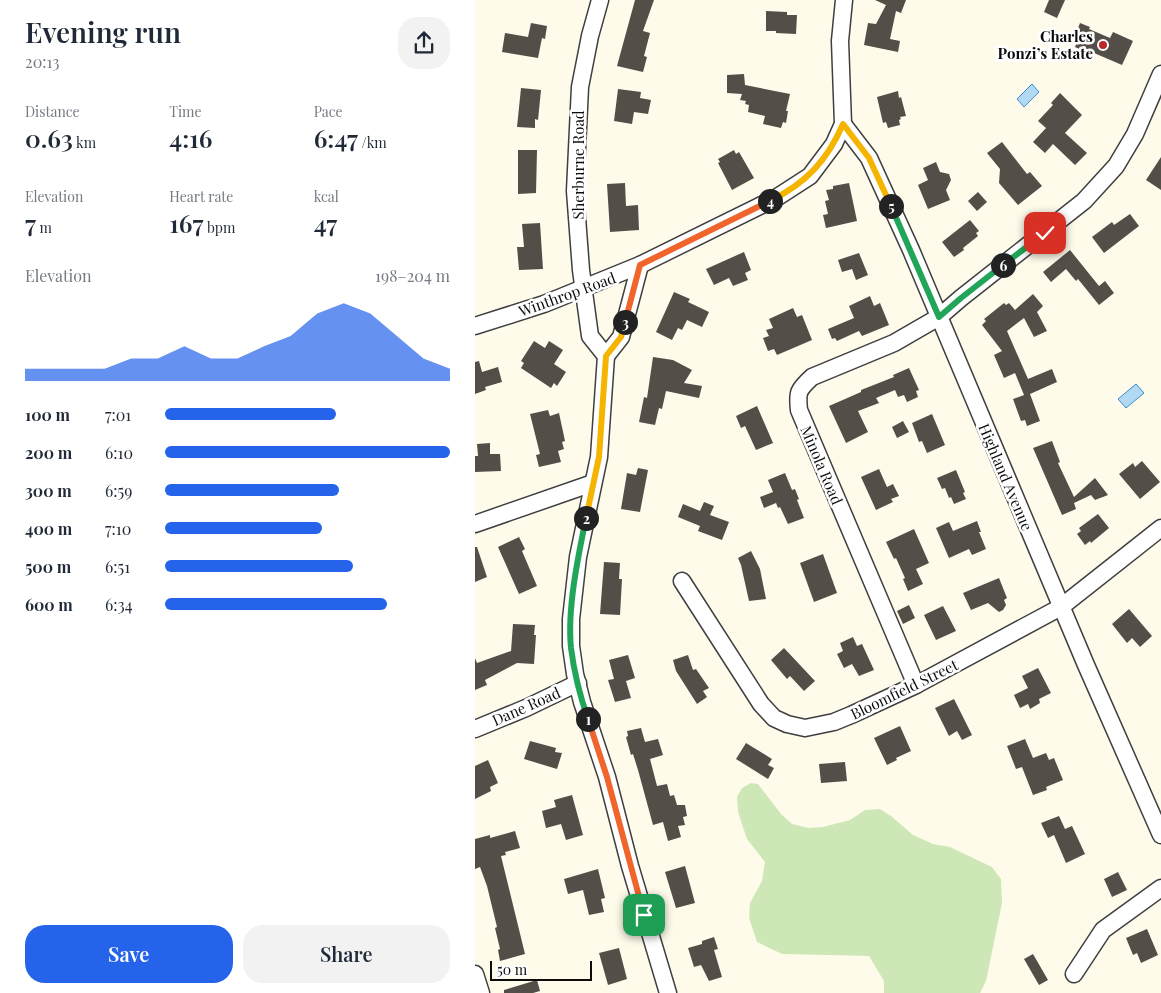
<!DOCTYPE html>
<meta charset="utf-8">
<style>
:root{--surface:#fff;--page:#f2f2f3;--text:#1f2937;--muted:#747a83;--accent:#2563eb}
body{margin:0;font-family:"Playfair Display",serif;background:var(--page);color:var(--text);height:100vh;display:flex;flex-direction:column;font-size:19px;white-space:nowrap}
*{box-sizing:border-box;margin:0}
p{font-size:16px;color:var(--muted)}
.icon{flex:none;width:28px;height:28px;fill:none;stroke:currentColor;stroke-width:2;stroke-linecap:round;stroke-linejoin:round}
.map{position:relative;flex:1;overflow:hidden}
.details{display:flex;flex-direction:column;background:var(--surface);width:475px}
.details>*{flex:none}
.scale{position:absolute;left:15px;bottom:12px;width:102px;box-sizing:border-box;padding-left:5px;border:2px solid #0c0c0c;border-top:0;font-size:14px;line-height:18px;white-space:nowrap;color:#0c0c0c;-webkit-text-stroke:4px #fff;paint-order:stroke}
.pin{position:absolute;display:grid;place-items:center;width:42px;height:42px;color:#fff;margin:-21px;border-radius:10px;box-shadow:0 2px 8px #0006}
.km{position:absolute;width:25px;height:25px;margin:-12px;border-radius:50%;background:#222;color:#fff;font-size:14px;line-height:25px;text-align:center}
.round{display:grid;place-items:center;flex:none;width:52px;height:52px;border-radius:20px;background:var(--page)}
.summary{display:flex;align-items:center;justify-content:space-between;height:85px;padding:0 25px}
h1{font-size:28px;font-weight:600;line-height:38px}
.figures{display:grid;grid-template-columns:repeat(3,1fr);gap:8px;height:85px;padding:5px 25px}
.figures div{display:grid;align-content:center}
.figures b{font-size:25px;font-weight:600}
.figures small{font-size:14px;font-weight:400}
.figures p{font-size:14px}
.chart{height:140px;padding:10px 25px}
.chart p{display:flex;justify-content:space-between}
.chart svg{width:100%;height:90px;margin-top:5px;fill:var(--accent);opacity:.7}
.cta{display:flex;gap:10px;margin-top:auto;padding:10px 25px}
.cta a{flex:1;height:58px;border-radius:20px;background:var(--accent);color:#fff;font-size:20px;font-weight:600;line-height:58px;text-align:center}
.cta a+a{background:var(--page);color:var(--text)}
ul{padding:0 25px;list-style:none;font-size:16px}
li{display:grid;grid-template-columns:80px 60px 1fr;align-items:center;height:38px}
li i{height:12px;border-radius:6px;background:var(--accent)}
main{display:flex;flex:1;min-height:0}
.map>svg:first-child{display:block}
.green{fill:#cee7b7}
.water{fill:#b2d9f4;stroke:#3b8cc9}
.building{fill:#544e49}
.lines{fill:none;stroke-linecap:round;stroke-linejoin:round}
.minor-casing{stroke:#3f3f3f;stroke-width:19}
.minor{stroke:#fff;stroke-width:16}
.split-1-casing{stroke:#fff;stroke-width:10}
.split-2-casing{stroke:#fff;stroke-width:10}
.split-3-casing{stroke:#fff;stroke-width:10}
.split-4-casing{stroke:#fff;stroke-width:10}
.split-5-casing{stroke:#fff;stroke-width:10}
.split-6-casing{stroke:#fff;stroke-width:10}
.split-7-casing{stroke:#fff;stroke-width:10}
.split-1{stroke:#f0652b;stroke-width:6}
.split-2{stroke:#22a559;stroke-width:6}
.split-3{stroke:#f5b400;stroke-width:6}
.split-4{stroke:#f0652b;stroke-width:6}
.split-5{stroke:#f5b400;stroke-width:6}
.split-6{stroke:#22a559;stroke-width:6}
.split-7{stroke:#22a559;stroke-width:6}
.poi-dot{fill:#b8282a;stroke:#fff;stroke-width:2}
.labels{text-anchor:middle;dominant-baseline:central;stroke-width:5;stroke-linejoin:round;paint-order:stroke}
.poi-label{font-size:15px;font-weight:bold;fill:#0c0c0c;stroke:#fff;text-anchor:end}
.street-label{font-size:15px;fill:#0c0c0c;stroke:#fff}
</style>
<main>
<section class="details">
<div class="summary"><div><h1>Evening run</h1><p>20:13</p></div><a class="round"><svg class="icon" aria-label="share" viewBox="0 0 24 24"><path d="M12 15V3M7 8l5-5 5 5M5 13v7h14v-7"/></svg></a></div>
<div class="figures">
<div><p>Distance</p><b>0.63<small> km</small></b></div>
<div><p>Time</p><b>4:16</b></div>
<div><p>Pace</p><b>6:47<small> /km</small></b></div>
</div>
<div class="figures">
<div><p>Elevation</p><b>7<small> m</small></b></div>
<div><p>Heart rate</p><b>167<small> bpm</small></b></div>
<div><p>kcal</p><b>47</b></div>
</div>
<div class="chart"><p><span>Elevation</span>198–204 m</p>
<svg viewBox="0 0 160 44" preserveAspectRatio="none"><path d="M0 44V38L10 38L20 38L30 38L40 33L50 33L60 27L70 33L80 33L90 27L100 22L110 11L120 6L130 11L140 22L150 33L160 38V44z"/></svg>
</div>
<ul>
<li><b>100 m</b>7:01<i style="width:60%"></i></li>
<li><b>200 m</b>6:10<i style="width:100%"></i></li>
<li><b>300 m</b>6:59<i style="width:61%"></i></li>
<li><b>400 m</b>7:10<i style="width:55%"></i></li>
<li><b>500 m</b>6:51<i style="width:66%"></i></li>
<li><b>600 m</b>6:34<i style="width:78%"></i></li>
</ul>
<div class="cta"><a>Save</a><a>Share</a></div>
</section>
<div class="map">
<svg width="686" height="993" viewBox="0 0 686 993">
<rect width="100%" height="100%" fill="#fffbeb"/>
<polygon class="green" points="276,783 283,784 306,814 317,824 334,828 348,827 375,820 390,810 405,809 416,816 438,835 458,844 475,847 517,867 526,879 527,903 511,981 505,993 409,993 409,981 394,956 307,954 282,942 274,918 275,903 287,881 290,862 272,839 263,812 262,797 267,788"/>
<g class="water">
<polygon points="557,84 564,92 549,107 542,99"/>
<polygon points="661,384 669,393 651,408 643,399"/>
</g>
<g class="building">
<polygon points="160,0 179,0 168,31 175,33 169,56 172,57 168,72 142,66"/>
<polygon points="400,0 431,0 426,13 421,11 415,39 425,41 423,52 389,45 393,23 401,24 411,5"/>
<polygon points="574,0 590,0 582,18 569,12"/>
<polygon points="291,11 312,12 312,15 322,15 321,34 301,33 301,31 291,31"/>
<polygon points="56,23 72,26 70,39 67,38 63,58 27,52 30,33 53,37"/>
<polygon points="605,23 615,27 614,29 635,38 638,32 658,41 647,65 612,50 611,52 600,47 602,42 598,41"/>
<polygon points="269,74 270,85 315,94 311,111 313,111 311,123 308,122 306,128 288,124 290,116 273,112 274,105 270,104 271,101 265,100 267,94 252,93 252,75"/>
<polygon points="46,88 66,90 63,120 60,119 60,128 42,127"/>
<polygon points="143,89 166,92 165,98 176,100 173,114 159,112 157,124 139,121"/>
<polygon points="423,91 424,98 426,97 431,116 425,117 426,119 424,120 425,125 413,128 411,122 408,123 402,97"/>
<polygon points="585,93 607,115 590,133 612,153 600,165 578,144 570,153 558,142 571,128 563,121 578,105 576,103"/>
<polygon points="527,142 552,174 555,172 567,186 543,205 524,183 525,169 512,153"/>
<polygon points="43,150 62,150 61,193 43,194"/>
<polygon points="259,150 261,154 264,152 279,178 257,190 243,163 245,162 243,159"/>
<polygon points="686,157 686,190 671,180"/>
<polygon points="461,162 465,172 474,174 476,180 471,190 475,200 453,209 443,185 453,180 448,168"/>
<polygon points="150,183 151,206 163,205 164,230 135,232 132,184"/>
<polygon points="374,183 382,221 351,228 348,215 353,214 350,201 354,200 351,190 358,189 358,186"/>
<polygon points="503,192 512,202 502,211 493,201"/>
<polygon points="655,214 664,226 629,253 617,237 637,222 639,225"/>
<polygon points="495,220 504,231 501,233 503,236 488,248 489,250 479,257 467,242"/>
<polygon points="65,223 68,269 44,270 42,247 49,247 47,224"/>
<polygon points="595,250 624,286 630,281 639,293 624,305 603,279 601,281 591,269 576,282 568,272"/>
<polygon points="269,252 276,270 270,273 273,280 258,286 254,278 239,285 231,269"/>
<polygon points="384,253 393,275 381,280 377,269 367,272 363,260"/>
<polygon points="199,292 215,299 213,302 234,312 227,327 212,320 207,330 203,328 197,340 181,332"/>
<polygon points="558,294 568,306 562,312 572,331 559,337 549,318 532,331 553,379 577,369 582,382 555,394 565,421 552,426 550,420 546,421 538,399 549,395 540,373 529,378 519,355 527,351 507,325 511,321 509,319 529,303 531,305 534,303 540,310"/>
<polygon points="395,296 399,306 405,303 414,325 387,336 384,331 362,341 360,338 357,339 353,329 379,318 374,306"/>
<polygon points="318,308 322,317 327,315 337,340 302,355 299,349 293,351 288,338 294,336 291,330 298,328 294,319"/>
<polygon points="59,341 70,348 74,341 88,350 79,364 91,372 82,386 79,383 76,388 46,368 49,363 46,361"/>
<polygon points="178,357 198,360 217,370 209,383 227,386 224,398 191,391 187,409 184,408 180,425 164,422 169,397 172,398"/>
<polygon points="4,361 7,372 23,367 27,382 10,387 11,390 0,394 0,362"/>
<polygon points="434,368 444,390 441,391 443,397 432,402 429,395 423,397 420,390 401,398 404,403 383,411 393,432 371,443 354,406 386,392 386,390 419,377 418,375"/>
<polygon points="282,406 298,443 281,450 270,426 266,428 261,416"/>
<polygon points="73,410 75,416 84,413 90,441 87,442 89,449 83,451 86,462 64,467 61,455 65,454 55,414"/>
<polygon points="457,414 470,445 452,453 447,441 444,442 437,423"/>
<polygon points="428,421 434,432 422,438 417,427"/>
<polygon points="577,441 585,462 583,463 599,497 620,478 633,495 620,500 616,495 599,503 601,509 587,515 558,448"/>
<polygon points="15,443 15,454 25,454 26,471 0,472 0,456 3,456 2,444"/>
<polygon points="667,461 685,482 665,499 644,474 658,463 660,467"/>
<polygon points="163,468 173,470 165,512 146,509 152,473 161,475"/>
<polygon points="404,469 412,487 418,484 424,496 416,499 418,502 401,510 386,477"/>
<polygon points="481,470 490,492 488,493 491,499 479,504 476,497 474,498 470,488 467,489 462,478"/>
<polygon points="310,473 317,490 320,489 324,499 322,500 329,518 313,524 305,507 303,508 301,503 289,508 285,497 298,492 293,480"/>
<polygon points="229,502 239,506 235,515 254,522 247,540 223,531 225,526 203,517 208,504 225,511"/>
<polygon points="623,514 634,528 616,543 615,541 610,545 602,534 606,531 604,528"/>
<polygon points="502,521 506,532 504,532 511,549 497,555 494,549 474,558 461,528 474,522 478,531"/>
<polygon points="439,529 454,563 441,569 448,584 433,591 428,579 430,578 421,558 419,559 411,542"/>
<polygon points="44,537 50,549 47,551 62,586 44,594 23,547"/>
<polygon points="0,547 2,547 12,577 0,582"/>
<polygon points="276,551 285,569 291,599 274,601 266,565 263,558"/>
<polygon points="348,554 362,593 339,602 325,563"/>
<polygon points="129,562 145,563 144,579 147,579 145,615 125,614"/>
<polygon points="524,578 532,598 529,600 531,605 528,610 524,612 513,603 496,610 488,593"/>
<polygon points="434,605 440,618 428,624 422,611"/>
<polygon points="468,606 481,631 461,640 449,615"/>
<polygon points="654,609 677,636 665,647 657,638 652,643 637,624"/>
<polygon points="38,624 60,625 59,635 61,635 59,664 42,663 10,680 12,685 0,690 0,658 2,663 36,651"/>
<polygon points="378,637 382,646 387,644 399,670 384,676 377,664 369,668 362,654 368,651 365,643"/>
<polygon points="309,648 340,681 329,691 315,676 312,679 296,660"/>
<polygon points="153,655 160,678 151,681 156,698 140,702 133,680 139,679 134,660"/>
<polygon points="213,655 218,670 221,669 234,688 228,691 232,697 222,704 201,671 198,660"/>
<polygon points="563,668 576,693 564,699 565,703 555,709 553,704 545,708 539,695 553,688 547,676"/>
<polygon points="479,699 497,735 487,740 482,731 474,736 460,708"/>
<polygon points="425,726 436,751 421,758 422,760 412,765 399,738"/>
<polygon points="166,728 170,742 183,739 188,755 175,759 182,786 192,784 195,796 199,795 202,805 210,805 212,816 208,817 210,825 203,826 206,837 193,841 188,822 178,825 163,770 158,754 156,755 151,737 153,736 152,731"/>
<polygon points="550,739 558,758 571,753 574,760 579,758 588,780 571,787 572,790 558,795 547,767 541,769 532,746"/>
<polygon points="55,741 81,748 80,752 87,753 82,769 49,759"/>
<polygon points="271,743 297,759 293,765 299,768 293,779 261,759"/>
<polygon points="13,760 23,783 15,787 16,791 0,799 0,766"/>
<polygon points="370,762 372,781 346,783 344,764"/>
<polygon points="97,795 108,835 91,840 86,824 71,828 67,811 81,807 79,800"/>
<polygon points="584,816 590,829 597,826 610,854 591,863 579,835 573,838 566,823"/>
<polygon points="40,831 45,848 30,852 31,855 26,856 50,954 25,961 23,950 25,949 20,928 22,927 12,886 5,867 0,869 0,839 15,835 15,838"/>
<polygon points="210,866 220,903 201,908 190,872"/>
<polygon points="123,869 130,898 126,899 129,912 114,915 108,890 93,894 89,879"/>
<polygon points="643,872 652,890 637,897 629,879"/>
<polygon points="672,929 683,955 666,963 662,953 658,955 651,938"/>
<polygon points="239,937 243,949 239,950 247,977 234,981 226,965 219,967 213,948 227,944 227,941"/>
<polygon points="144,948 152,979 133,985 124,953"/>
<polygon points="558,954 573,980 564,985 549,959"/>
<polygon points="62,980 65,991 58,993 29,993 29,990"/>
</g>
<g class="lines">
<defs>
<g id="minor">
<polyline points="125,0 115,36 105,87 100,191 106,270 115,336 131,356 124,457 103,557 96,619 96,646 100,674 107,702 132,777 155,866 193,993"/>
<polyline points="368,124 394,158 436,250 611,665 686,835"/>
<polyline points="0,326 69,304 165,265 301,198 335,176 359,144 368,124 365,41 369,0"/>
<polyline points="131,356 146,337 165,265"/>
<polyline points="0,524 118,483"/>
<polyline points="207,581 286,704 299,718 312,724 330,728 359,722 376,715 441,685 586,607 686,528"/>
<path d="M441,685L324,410C322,392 323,390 337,377L419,343L464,317L486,298L609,201L641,166L660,134L686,74"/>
<polyline points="0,729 51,708 103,683"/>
<polyline points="0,974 6,993"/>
<polyline points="599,974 628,930 686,888"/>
</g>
</defs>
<use href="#minor" class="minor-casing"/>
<use href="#minor" class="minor"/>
</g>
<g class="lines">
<defs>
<polyline id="split-1" points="113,719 132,777 169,915"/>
<path id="split-2" d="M111,518C103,557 92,609 96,648C99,672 105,696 113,719"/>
<polyline id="split-3" points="111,518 124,457 131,356 146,337 150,322"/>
<polyline id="split-4" points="150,322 165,265 295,201"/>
<path id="split-5" d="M295,201C331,183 352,161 368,124L394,158L416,206"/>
<polyline id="split-6" points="416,206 464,317 486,298 528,265"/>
<polyline id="split-7" points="528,265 570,233"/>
</defs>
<use href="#split-1" class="split-1-casing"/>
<use href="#split-2" class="split-2-casing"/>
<use href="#split-3" class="split-3-casing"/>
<use href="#split-4" class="split-4-casing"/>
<use href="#split-5" class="split-5-casing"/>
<use href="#split-6" class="split-6-casing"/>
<use href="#split-7" class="split-7-casing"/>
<use href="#split-1" class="split-1"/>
<use href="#split-2" class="split-2"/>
<use href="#split-3" class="split-3"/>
<use href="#split-4" class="split-4"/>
<use href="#split-5" class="split-5"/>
<use href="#split-6" class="split-6"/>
<use href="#split-7" class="split-7"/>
</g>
<circle class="poi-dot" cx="628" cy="45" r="5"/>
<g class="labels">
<g class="poi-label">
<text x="618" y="36">Charles<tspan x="618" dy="17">Ponzi’s Estate</tspan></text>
</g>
<g class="street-label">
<text transform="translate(103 165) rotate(-90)">Sherburne Road</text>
<text transform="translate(92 294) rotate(-20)">Winthrop Road</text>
<text transform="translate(347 465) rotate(67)">Minola Road</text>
<text transform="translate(531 477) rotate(67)">Highland Avenue</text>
<text transform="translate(429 689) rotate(-26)">Bloomfield Street</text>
<text transform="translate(51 706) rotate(-24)">Dane Road</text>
</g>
</g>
</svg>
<div class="scale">50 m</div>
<div class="pin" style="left:169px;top:915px;background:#1e9e55"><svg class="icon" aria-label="arrive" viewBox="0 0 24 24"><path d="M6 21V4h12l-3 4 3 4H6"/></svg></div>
<div class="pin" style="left:570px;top:233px;background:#d93025"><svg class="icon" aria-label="check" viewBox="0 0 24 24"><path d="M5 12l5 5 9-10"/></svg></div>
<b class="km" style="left:113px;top:719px">1</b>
<b class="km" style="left:111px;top:518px">2</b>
<b class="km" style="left:150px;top:322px">3</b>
<b class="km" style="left:295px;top:201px">4</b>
<b class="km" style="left:416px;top:206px">5</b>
<b class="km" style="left:528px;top:265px">6</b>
</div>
</main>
